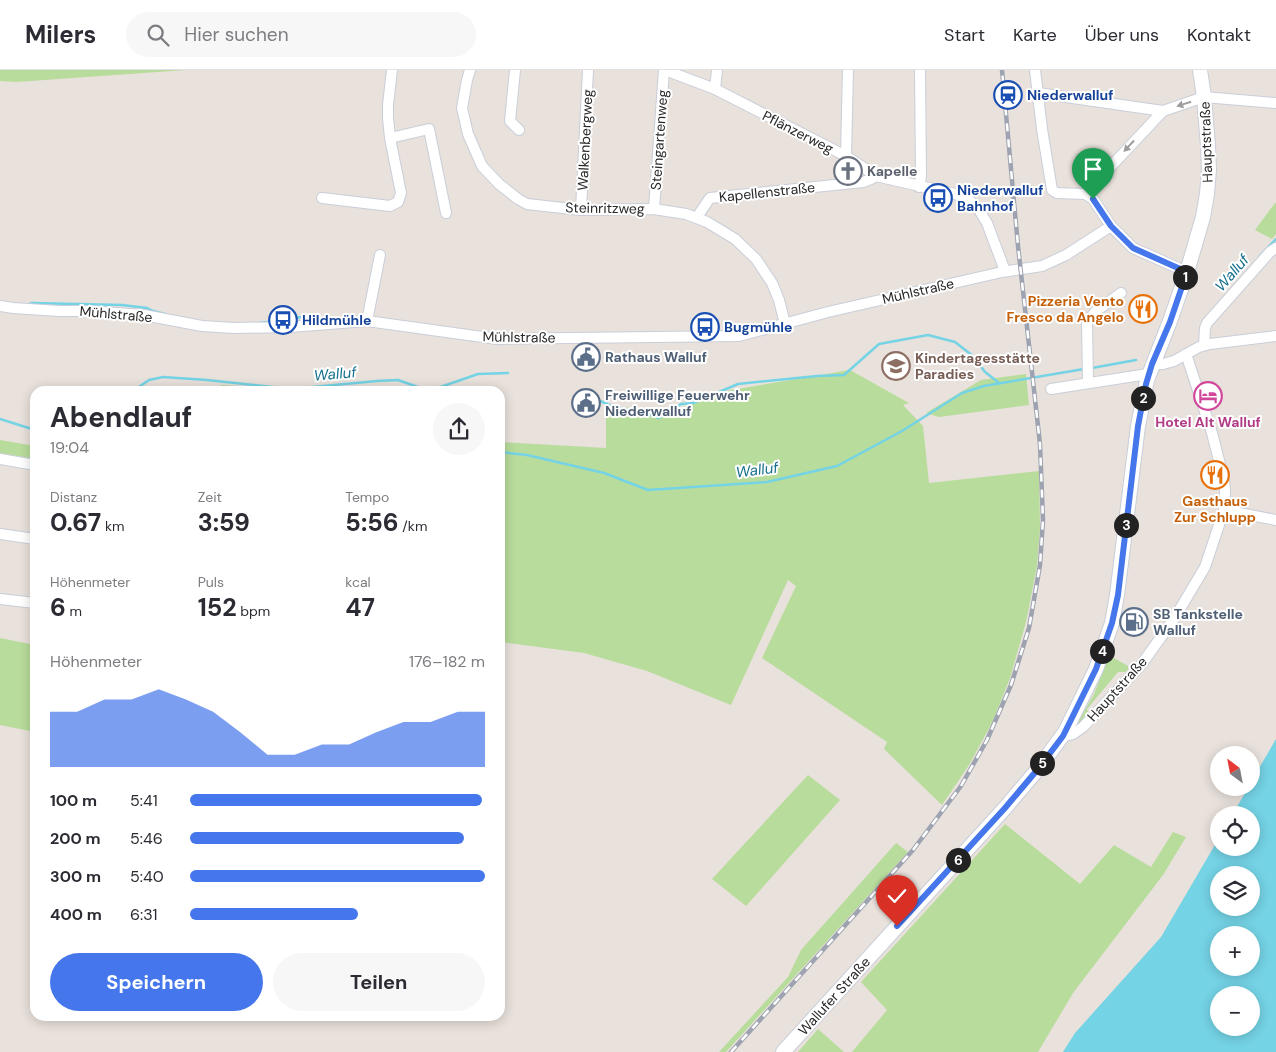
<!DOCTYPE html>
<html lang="de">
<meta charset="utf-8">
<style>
:root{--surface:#fff;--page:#f7f7f7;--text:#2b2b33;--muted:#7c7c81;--line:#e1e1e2;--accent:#4576ec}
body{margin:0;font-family:"DM Sans",sans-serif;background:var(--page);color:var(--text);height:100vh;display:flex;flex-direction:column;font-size:19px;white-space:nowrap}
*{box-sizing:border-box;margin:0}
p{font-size:16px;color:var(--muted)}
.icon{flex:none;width:28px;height:28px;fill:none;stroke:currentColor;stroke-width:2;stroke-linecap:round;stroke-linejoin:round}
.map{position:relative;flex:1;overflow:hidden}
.details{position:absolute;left:30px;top:316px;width:475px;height:635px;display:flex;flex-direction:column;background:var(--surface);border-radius:15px;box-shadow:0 2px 12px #0003}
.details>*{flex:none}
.needle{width:32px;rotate:328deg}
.controls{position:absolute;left:1210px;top:676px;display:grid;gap:10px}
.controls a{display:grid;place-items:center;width:50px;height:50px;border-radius:50%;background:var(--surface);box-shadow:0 2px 12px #0003;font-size:25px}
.pin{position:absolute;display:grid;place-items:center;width:42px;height:42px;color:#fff;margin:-51px -21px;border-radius:50% 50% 50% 0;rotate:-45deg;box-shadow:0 0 5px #0007}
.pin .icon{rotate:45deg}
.km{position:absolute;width:25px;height:25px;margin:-12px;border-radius:50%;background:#222;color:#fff;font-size:14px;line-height:25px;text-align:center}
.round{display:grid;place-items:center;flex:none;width:52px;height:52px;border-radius:26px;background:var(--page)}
.overview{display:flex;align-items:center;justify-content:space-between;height:85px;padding:0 20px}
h1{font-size:28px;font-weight:700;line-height:38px}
.metrics{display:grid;grid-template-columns:repeat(3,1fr);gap:8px;height:85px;padding:5px 20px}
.metrics div{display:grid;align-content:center}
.metrics b{font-size:25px;font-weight:700}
.metrics small{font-size:14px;font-weight:400}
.metrics p{font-size:14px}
.chart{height:140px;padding:10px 20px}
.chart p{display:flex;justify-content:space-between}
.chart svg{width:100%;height:90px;margin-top:5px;fill:var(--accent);opacity:.7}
.primary-button{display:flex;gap:10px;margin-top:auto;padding:10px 20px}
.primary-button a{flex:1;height:58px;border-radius:30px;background:var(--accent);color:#fff;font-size:20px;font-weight:700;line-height:58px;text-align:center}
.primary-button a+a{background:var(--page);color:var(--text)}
ul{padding:0 20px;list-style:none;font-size:16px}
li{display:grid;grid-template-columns:80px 60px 1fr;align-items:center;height:38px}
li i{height:12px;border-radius:6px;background:var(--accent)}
header{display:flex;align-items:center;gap:30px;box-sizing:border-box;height:70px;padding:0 25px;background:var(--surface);border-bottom:1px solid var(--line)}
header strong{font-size:24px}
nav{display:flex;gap:28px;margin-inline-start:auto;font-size:18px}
.search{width:350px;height:45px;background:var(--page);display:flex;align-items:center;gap:12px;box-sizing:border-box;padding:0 18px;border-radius:28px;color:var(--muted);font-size:19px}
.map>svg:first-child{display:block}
.green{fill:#b8dc9b}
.water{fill:#74d3e5;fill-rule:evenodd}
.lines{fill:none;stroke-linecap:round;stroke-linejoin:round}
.stream{stroke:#74d3e5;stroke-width:2.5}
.street-casing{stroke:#c9ced9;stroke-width:12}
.secondary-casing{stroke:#c9ced9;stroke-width:16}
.street{stroke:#fff;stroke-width:10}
.secondary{stroke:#fff;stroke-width:14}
.rail-casing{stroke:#9ea3b1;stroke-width:4.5}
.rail{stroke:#fff;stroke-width:2.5;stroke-dasharray:8;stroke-linecap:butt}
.oneway{fill:#9e9e9e}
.route-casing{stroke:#fff;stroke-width:10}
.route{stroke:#4576ec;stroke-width:6}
.labels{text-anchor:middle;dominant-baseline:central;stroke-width:4;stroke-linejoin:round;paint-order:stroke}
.transit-label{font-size:14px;font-weight:bold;fill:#164399;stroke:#fff;text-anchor:start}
.street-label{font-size:14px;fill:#282828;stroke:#fff}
.worship-label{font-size:14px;font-weight:bold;fill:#5b616d;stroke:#fff;text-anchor:start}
.food-label{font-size:14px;font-weight:bold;fill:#c56008;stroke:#fff;text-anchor:end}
.service-label{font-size:14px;font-weight:bold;fill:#4e5e75;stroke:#fff;text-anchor:start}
.education-label{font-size:14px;font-weight:bold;fill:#785e54;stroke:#fff;text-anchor:start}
.hotel-label{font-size:14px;font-weight:bold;fill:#b23c85;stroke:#fff}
.water-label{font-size:15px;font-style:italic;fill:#17718d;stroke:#fff}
</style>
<header>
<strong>Milers</strong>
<div class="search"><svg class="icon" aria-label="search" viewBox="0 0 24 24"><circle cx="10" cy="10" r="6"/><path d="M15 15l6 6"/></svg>Hier suchen</div>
<nav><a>Start</a><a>Karte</a><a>Über uns</a><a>Kontakt</a></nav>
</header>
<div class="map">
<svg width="1276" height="982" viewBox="0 0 1276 982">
<rect width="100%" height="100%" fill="#e9e1db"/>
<g class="green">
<polygon points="0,0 186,0 16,12 0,11"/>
<polygon points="1275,133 1276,133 1276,164 1272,169 1255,160"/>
<polygon points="850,300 909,333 903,335 923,356 929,413 1039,401 1040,458 1037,496 1026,552 1010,608 993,651 969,695 942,735 884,679 887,672 762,588 796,516 788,510 731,635 647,601 584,583 500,572 500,372 606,378 606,337 679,339 725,321"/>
<polygon points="1026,304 1029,335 939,347 926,343 981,310"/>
<polygon points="221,315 325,321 220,321"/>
<polygon points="0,370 35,376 35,389 0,383"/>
<polygon points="0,568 35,575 35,662 0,655"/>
<polygon points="1110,587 1114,588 1128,596 1128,600 1125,602 1118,602 1087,639 1088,642 1083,649 1084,651 1076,656 1094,624 1107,590"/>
<polygon points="808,705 840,730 746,836 712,809"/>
<polygon points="1005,754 1080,814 1114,775 1151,797 1173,762 1186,767 1163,805 1073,923 1038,982 852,982 887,940 861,912"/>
<polygon points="896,773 908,782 726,982 719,982 788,907 801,880"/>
<polygon points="818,959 844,982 798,982"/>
</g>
<path class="water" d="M1276,669V982H1063L1075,963L1161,867L1219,768V778H1251V745H1232L1248,718H1251V712ZM1219,805H1251V838H1219ZM1219,865H1251V898H1219ZM1219,925H1251V958H1219Z"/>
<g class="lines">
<g class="stream">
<polyline points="1259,187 1276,169"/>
<polyline points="27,235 32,233 122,235 147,238 153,241 165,244"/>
<polyline points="259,253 268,252 274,249 304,247"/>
<polyline points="1092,298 1136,290"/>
<polyline points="133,321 149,310 163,307 207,310 291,319 377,311 398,310 429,321 478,304 508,303"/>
<polyline points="598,330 616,338 640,341 659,348 681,334 693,333 738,314 817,306 844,305 879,274 928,265 955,272 973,286 985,302 999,313"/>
<polyline points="0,349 35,360"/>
<polyline points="500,382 527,385 604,403 648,420 767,412 837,396 902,361 962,323 984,316 1084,299"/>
</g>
<defs>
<g id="street">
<polyline points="470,0 467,10 462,38 468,64 482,96 499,114 518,129 527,134 581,140 654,139 686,144 707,152 735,169 756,189 772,213 779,230 785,254"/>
<polyline points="515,0 510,51 519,60"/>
<polyline points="665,0 715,19 846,86 876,106 955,124 969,130 979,140 987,153 1005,201"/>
<polyline points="1035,0 1042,59 1052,120 1057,123 1085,124 1093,129 1111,156 1133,178 1187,202"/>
<polyline points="715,19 717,0"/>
<polyline points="1038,23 1163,41 1204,27 1276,33"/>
<polyline points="390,68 429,59 446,143"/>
<polyline points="846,86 848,0"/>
<polyline points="919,117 921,106 920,0"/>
<polyline points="1085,124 1163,41"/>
<polyline points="322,128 390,136 398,132 401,123 390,68 388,48 388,35 392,0"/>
<polyline points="654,139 664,0"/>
<polyline points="581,140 588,0"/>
<polyline points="697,147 710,128 863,112 871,109 876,106"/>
<polyline points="0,236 13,238 59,241 87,241 144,245 202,256 234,258 290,257 367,251 497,269 739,266 828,242 1002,202 1042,196 1066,185 1111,156"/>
<polyline points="367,251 380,185"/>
<polyline points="1204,275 1205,258 1207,253 1270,182 1276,178"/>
<polyline points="1152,294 1163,294 1174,291 1199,277 1210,274 1276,266"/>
<polyline points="1088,313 1087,252 1095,242 1121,223"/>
<polyline points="1051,319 1148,304"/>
<polyline points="0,389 35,395"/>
<polyline points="1224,440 1276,450"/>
<polyline points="0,464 35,469"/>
<polyline points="0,529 35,533"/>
<polyline points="1063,666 1073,664 1083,657 1141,595 1174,549 1205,497 1224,440 1225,421 1224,410 1212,363 1186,284"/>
</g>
<polyline id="secondary" points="783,982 1005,738 1038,699 1065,662 1096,599 1112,553 1117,525 1138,356 1147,310 1170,251 1187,202 1203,147 1207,124 1209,100 1208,76 1204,27 1200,0"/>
</defs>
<use href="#street" class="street-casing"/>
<use href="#secondary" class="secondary-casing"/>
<use href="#street" class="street"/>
<use href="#secondary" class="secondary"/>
<defs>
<polyline id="rail" points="731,982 913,780 961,716 987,670 1011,615 1029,558 1040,495 1043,450 1040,374 1018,176 1002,0"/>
</defs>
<use href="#rail" class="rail-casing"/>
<use href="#rail" class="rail"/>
</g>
<defs><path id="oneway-solid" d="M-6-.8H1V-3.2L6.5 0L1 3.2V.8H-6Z" transform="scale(1.25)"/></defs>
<g class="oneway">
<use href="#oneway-solid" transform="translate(1184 34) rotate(162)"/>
<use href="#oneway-solid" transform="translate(1129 76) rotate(133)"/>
</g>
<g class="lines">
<defs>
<polyline id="route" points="897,856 1005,738 1038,699 1063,666 1096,599 1112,553 1118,525 1138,356 1146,314 1152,294 1170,252 1187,202 1133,178 1111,156 1093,129"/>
</defs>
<use href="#route" class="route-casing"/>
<use href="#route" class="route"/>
</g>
<defs>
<symbol id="station-ring" viewBox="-11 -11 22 22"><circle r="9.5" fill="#fff" stroke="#1a4fb4" stroke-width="1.5"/><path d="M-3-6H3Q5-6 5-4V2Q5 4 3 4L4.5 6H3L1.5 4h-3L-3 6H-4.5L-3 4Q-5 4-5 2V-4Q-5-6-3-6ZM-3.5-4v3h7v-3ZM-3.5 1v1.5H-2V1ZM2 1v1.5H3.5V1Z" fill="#1a4fb4"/></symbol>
<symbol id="church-ring" viewBox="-11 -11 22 22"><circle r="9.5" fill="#fff" stroke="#6b7280" stroke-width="1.5"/><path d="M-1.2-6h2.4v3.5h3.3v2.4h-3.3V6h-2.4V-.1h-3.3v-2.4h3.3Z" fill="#6b7280"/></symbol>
<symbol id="bus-ring" viewBox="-11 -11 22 22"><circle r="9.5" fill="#fff" stroke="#1a4fb4" stroke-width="1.5"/><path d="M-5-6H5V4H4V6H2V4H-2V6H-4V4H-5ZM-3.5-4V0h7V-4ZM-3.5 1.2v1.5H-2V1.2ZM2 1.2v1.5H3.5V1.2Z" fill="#1a4fb4"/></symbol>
<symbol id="restaurant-ring" viewBox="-11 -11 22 22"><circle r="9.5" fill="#fff" stroke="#e8710a" stroke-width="1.5"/><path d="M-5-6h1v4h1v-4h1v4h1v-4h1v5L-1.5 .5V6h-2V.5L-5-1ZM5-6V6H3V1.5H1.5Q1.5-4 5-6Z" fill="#e8710a"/></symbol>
<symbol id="civic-ring" viewBox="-11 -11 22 22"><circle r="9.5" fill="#fff" stroke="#5c6f8a" stroke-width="1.5"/><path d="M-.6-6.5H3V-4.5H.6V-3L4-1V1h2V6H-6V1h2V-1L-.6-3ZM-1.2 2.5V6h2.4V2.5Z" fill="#5c6f8a"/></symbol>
<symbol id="school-ring" viewBox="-11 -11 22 22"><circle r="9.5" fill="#fff" stroke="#8d6e63" stroke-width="1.5"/><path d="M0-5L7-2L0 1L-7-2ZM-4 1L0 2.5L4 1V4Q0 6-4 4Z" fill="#8d6e63"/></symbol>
<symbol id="hotel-ring" viewBox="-11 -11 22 22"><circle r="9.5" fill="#fff" stroke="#d1479c" stroke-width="1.5"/><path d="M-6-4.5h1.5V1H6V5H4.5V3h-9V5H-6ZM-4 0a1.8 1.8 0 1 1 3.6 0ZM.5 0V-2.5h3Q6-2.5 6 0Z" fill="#d1479c"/></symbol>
<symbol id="fuel-ring" viewBox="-11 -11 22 22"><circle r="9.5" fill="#fff" stroke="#5c6f8a" stroke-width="1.5"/><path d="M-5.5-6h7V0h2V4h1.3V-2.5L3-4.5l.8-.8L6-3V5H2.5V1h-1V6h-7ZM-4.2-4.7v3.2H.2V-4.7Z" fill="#5c6f8a"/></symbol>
</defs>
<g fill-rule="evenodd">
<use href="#station-ring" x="992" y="9" width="32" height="32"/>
<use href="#church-ring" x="832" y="85" width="32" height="32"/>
<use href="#bus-ring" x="922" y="112" width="32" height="32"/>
<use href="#restaurant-ring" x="1127" y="223" width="32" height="32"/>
<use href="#bus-ring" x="267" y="234" width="32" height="32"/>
<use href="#bus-ring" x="689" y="241" width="32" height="32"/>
<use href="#civic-ring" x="570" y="271" width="32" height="32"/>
<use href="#school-ring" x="880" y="280" width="32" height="32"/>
<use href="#hotel-ring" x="1192" y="310" width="32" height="32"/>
<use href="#civic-ring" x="570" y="317" width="32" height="32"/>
<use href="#restaurant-ring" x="1199" y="389" width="32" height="32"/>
<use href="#fuel-ring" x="1118" y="536" width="32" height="32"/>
</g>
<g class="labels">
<g class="transit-label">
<text x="1027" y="25">Niederwalluf</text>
<text x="957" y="120">Niederwalluf<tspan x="957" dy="16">Bahnhof</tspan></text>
<text x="302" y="250">Hildmühle</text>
<text x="724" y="257">Bugmühle</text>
</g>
<g class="street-label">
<text transform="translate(798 62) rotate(27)">Pflänzerweg</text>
<text transform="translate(585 70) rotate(-87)">Walkenbergweg</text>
<text transform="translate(659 70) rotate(-86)">Steingartenweg</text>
<text transform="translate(1206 72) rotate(-92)">Hauptstraße</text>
<text transform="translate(767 122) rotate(-6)">Kapellenstraße</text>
<text transform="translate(605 138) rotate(1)">Steinritzweg</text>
<text transform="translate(918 221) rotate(-13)">Mühlstraße</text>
<text transform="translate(116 244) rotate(5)">Mühlstraße</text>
<text transform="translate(519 267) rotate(1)">Mühlstraße</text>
<text transform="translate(1117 619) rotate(-48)">Hauptstraße</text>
<text transform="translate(834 926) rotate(-48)">Wallufer Straße</text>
</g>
<g class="worship-label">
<text x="867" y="101">Kapelle</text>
</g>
<g class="food-label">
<text x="1124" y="231">Pizzeria Vento<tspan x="1124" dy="16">Fresco da Angelo</tspan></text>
<text x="1215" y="431" text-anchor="middle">Gasthaus<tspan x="1215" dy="16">Zur Schlupp</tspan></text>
</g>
<g class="service-label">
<text x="605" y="287">Rathaus Walluf</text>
<text x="605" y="325">Freiwillige Feuerwehr<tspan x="605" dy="16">Niederwalluf</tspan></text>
<text x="1153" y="544">SB Tankstelle<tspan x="1153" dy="16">Walluf</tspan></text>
</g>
<g class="education-label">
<text x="915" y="288">Kindertagesstätte<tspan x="915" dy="16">Paradies</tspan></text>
</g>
<g class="hotel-label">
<text x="1208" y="352">Hotel Alt Walluf</text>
</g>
<g class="water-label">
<text transform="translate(1232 203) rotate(-49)">Walluf</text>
<text transform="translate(335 304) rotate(-5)">Walluf</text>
<text transform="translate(757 400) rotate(-7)">Walluf</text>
</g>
</g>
</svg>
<div class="controls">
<a><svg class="needle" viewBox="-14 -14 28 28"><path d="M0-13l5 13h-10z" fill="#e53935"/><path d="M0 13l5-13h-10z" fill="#7c7c81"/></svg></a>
<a><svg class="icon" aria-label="locate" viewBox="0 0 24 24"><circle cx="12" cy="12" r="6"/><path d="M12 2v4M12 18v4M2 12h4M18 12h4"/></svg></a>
<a><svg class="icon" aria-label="layers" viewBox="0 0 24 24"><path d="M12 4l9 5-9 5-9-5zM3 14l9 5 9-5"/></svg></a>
<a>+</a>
<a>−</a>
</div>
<div class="pin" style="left:1093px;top:129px;background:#1e9e55"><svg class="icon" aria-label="arrive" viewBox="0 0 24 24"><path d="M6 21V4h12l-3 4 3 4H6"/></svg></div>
<div class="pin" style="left:897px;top:856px;background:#d93025"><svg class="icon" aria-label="check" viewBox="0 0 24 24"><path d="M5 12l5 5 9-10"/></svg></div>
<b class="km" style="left:1185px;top:207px">1</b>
<b class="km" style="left:1143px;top:328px">2</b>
<b class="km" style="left:1126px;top:455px">3</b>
<b class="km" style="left:1102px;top:581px">4</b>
<b class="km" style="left:1042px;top:693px">5</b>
<b class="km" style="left:958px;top:790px">6</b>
<section class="details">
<div class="overview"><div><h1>Abendlauf</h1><p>19:04</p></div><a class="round"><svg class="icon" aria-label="share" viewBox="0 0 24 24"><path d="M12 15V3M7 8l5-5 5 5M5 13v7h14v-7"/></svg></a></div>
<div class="metrics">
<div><p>Distanz</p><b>0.67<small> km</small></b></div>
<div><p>Zeit</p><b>3:59</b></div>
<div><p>Tempo</p><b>5:56<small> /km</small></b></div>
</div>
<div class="metrics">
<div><p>Höhenmeter</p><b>6<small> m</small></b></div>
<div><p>Puls</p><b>152<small> bpm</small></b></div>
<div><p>kcal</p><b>47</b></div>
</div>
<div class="chart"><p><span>Höhenmeter</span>176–182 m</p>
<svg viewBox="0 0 160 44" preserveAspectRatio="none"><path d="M0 44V17L10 17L20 11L30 11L40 6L50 11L60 17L70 27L80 38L90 38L100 33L110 33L120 27L130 22L140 22L150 17L160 17V44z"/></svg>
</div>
<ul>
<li><b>100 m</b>5:41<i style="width:99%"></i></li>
<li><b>200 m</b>5:46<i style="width:93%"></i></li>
<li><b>300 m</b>5:40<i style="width:100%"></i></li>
<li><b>400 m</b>6:31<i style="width:57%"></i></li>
</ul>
<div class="primary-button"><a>Speichern</a><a>Teilen</a></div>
</section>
</div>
